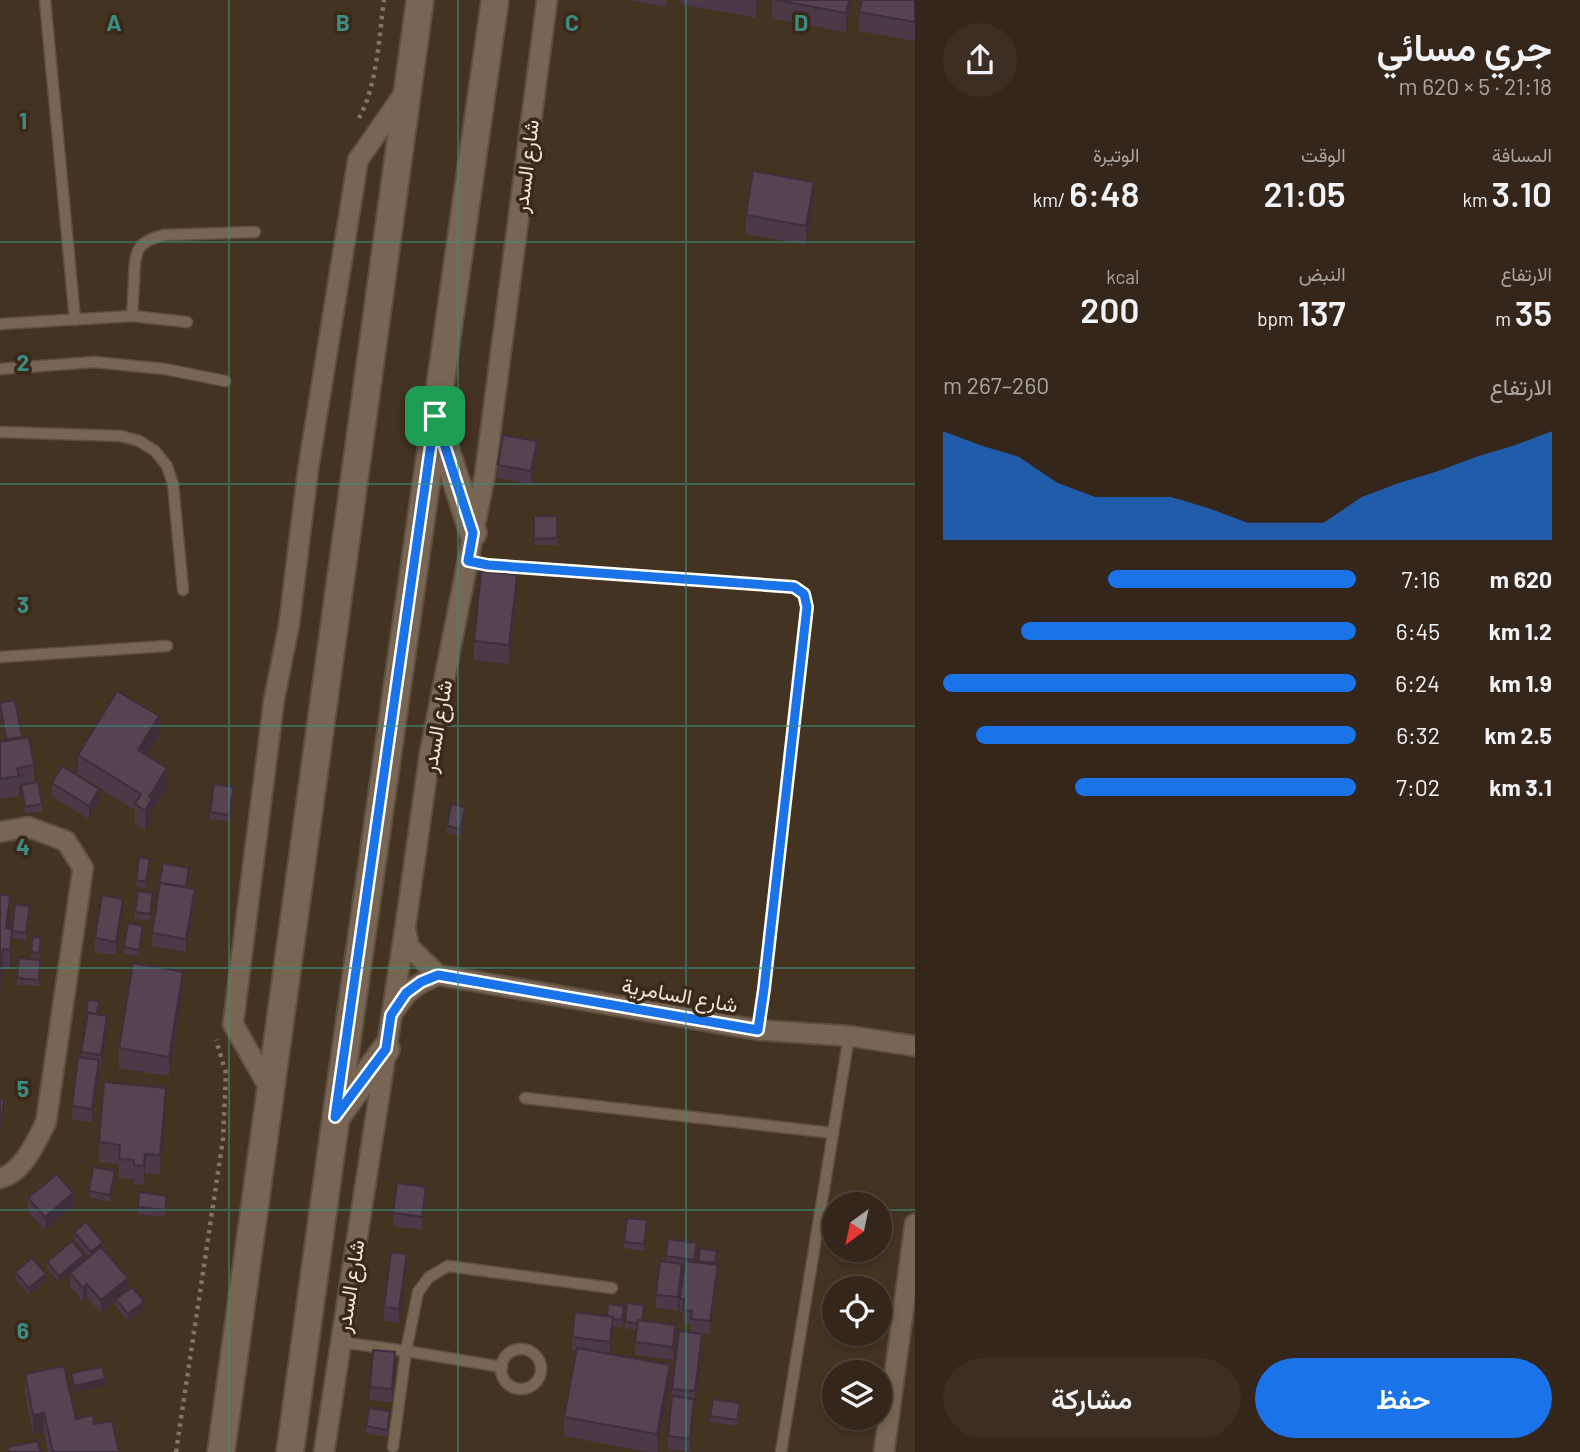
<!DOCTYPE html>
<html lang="ar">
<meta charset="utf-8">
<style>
:root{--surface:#34261a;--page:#3c2e23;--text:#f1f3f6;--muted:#a9a5a2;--line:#4e4339;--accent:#1a73e8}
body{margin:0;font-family:Barlow,Vazirmatn,sans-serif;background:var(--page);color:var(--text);direction:rtl;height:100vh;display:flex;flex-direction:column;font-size:26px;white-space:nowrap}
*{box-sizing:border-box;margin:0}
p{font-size:23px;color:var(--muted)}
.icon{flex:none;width:38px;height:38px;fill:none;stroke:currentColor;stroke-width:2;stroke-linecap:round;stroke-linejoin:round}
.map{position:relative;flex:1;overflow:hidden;direction:ltr}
.side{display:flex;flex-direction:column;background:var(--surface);width:665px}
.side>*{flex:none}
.needle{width:46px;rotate:213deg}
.buttons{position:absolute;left:822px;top:1192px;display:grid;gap:14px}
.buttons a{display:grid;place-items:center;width:70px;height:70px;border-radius:50%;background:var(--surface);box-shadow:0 4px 10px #0003,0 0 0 2px var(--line);font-size:35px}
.pin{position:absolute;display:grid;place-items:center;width:60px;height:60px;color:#fff;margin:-30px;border-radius:14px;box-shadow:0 4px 10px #0006}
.round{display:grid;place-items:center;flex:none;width:74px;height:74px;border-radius:37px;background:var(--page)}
.headline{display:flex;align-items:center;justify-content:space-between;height:119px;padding:0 28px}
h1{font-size:38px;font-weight:600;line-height:52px}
.figures{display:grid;grid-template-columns:repeat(3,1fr);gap:10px;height:119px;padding:7px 28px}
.figures div{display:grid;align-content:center}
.figures b{font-size:35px;font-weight:600}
.figures small{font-size:19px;font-weight:400}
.figures p{font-size:19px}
.chart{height:196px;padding:14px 28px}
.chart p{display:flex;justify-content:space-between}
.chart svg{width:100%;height:126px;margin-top:7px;fill:var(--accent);opacity:.7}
.action{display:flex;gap:14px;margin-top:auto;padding:14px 28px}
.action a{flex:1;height:80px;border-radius:42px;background:var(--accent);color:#fff;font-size:28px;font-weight:600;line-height:80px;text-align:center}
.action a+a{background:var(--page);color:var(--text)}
ul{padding:0 28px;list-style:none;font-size:23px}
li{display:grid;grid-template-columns:112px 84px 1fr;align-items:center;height:52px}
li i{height:18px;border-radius:9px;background:var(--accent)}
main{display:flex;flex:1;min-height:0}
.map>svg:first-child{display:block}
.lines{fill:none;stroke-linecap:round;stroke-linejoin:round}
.service-casing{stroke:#5e4f40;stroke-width:13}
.minor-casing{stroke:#5e4f40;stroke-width:23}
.secondary-casing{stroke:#5e4f40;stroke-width:30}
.path{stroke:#847466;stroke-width:4.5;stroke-dasharray:3.5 5;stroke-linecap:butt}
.service{stroke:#796553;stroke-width:10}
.minor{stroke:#796553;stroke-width:19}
.secondary{stroke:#796553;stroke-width:26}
.wall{fill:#4b3947}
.shaded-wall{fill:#3d2e39}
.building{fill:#574252;stroke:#3d2e39;stroke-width:2}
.route-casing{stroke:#fff;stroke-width:14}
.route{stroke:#1a73e8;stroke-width:9}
.grid{fill:none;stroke:#3c8c84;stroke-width:2;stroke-opacity:0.55}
.labels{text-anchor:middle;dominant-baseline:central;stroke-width:7;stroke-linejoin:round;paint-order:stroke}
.street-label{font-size:21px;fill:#f0e5db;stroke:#3a2918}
.grid-label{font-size:23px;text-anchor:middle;font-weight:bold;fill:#3c8c84;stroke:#3a2918;stroke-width:7;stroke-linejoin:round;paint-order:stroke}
</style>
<main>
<section class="side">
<div class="headline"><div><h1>جري مسائي</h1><p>21:18 · 5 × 620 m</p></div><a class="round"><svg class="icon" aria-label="share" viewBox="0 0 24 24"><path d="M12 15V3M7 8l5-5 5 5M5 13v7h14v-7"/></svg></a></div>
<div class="figures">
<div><p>المسافة</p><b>3.10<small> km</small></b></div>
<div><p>الوقت</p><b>21:05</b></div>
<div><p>الوتيرة</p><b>6:48<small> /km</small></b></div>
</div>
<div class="figures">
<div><p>الارتفاع</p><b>35<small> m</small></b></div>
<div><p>النبض</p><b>137<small> bpm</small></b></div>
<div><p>kcal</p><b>200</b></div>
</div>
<div class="chart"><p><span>الارتفاع</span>260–267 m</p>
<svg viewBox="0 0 160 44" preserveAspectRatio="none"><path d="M0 44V6L10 11L20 15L30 24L40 29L50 29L60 29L70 33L80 38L90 38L100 38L110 29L120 24L130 20L140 15L150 11L160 6V44z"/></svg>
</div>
<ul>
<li><b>620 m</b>7:16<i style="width:60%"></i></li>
<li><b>1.2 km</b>6:45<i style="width:81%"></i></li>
<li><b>1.9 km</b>6:24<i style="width:100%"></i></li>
<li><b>2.5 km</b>6:32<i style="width:92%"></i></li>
<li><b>3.1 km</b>7:02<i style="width:68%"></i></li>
</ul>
<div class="action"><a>حفظ</a><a>مشاركة</a></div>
</section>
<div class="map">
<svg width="915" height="1452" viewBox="0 0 915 1452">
<rect width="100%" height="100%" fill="#453322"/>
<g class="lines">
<defs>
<g id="service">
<polyline points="45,0 75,320"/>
<path d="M132,316C133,305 133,293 134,282C135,254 134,241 165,235L255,232"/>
<polyline points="0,324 132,316 187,322"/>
<polyline points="0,369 94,362 165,369 225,381"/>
<polyline points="0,432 121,436 139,441 155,451 167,466 173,484 183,590"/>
<polyline points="468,561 488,565 794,587 804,594 807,607 764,989 758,1030"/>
<polyline points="0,657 167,646"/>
<polyline points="525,1098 833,1133"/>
<polyline points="340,1342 406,1351 502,1367"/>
<circle cx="521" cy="1369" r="20"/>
<polyline points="393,1447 406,1351 418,1292 429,1277 448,1266 612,1288"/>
<polyline points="781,1452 849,1036"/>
</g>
<g id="minor">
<path d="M0,832L28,827L66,841L83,868L46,1122C36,1142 23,1173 0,1178"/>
<polyline points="406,932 409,947 438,975 758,1030 849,1036 915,1046"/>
<path d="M394,1011C408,990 414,985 438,975"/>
<polyline points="271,1091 233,1024 274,700 289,625 308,470 358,160 406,91"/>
<polyline points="324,1452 405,929 430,752 485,474 547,0"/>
<polyline points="884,1452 915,1224"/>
</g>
<g id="secondary">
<polyline points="438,425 473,533"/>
<polyline points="339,1113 386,1049"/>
<polyline points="221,1452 420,0"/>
<polyline points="290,1452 336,1117 495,0"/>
</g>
</defs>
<use href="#service" class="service-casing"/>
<use href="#minor" class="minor-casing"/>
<use href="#secondary" class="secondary-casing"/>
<g class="path">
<path d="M359,118C377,86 379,37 384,0"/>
<polyline points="176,1452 223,1139 226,1073 216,1040"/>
</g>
<use href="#service" class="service"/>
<use href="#minor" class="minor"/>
<use href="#secondary" class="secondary"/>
</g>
<g class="wall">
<polygon points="630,0 667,0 665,7"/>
<polygon points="681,0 759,0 756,18 681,4"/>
<polygon points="772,0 852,0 846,32 772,19"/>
<polygon points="915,0 915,41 859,31 859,12"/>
<polygon points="814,202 806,245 746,234 746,215"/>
<polygon points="537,454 531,484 498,478 498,465"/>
<rect x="534" y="516" width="23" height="29"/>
<polygon points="517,594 509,664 474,660 474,641"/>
<polygon points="15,700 22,738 34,765 34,782 42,804 42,811 25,814 21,787 19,787 19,796 0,799 0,742 5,741 0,714 0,703"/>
<polygon points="159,736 146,755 167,788 152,812 152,818 145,830 135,823 135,810 78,774 78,755"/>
<polygon points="52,783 99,802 89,819 52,796"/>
<polygon points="234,794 229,822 210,819 210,812"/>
<polygon points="465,814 461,836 447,833 447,826"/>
<polygon points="150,866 146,888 136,886 136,880"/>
<polygon points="189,874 187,887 195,902 186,952 152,946 152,933 159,891 159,884"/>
<polygon points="0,894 10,915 8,929 12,929 30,912 26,940 12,938 10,970 3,969 0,993"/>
<polygon points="153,900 150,921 135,919 135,912"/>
<polygon points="123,912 116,955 95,952 95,938"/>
<polygon points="143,932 139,956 124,954 124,947"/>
<polygon points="41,945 39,960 40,966 39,986 17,985 17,978 37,960 31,958 31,952"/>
<polygon points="183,991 169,1076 119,1068 119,1048"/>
<polygon points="99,1008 97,1015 107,1030 101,1069 99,1068 92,1122 72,1120 72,1106 81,1058 87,1019 86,1012"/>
<polygon points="166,1107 160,1175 145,1173 144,1185 134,1184 134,1179 119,1178 119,1164 99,1162 99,1142"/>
<polygon points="115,1178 110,1202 89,1197 89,1191"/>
<polygon points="28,1198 73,1207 45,1230 28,1211"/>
<polygon points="426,1200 422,1230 393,1226 393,1213"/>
<polygon points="167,1202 165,1217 138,1214 138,1207"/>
<polygon points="647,1227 644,1251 624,1248 624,1242"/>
<polygon points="74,1232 103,1248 128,1290 144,1308 128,1321 116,1306 116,1301 101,1313 87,1297 83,1301 70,1286 70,1273 59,1282 47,1268 47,1262 84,1262 89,1257 74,1239"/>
<polygon points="700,1248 717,1257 716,1265 718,1278 710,1334 691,1332 691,1324 683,1323 683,1312 680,1312 680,1299 684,1265 682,1265 682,1277 678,1311 656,1308 656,1295 666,1262 666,1256 697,1250 695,1262 698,1263"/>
<polygon points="407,1268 399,1323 384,1320 384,1307"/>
<polygon points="15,1272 46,1281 29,1295 15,1278"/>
<polygon points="644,1312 643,1321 675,1338 673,1360 635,1355 636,1330 625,1328 625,1322"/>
<polygon points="624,1313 622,1327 613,1326 610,1354 670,1384 657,1452 648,1452 564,1436 564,1417 576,1351 572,1350 572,1337 607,1316"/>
<polygon points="702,1347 694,1405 690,1452 668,1449 668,1436 672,1389"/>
<polygon points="395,1365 392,1402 370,1400 370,1387"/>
<polygon points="25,1374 76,1419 94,1424 119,1452 48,1452 44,1432 33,1434 25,1393"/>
<polygon points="740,1410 737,1426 710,1422 710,1416"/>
<polygon points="390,1418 387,1437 366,1433 366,1426"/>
</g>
<g class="shaded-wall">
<polygon points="756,0 759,0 756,18"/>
<polygon points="849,0 852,0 846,32 846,13"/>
<polygon points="814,182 814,202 806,245 806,226"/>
<polygon points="537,441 537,454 531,484 531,471"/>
<polygon points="517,575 517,594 509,664 509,645"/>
<polygon points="159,716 159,736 138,769 138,750"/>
<polygon points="167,768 167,788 152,812 152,818 145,830 145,811 149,797"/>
<polygon points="234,787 234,794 229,822 229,815"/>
<polygon points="99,789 99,802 89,819 89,806"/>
<polygon points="195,889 195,902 186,952 186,939"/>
<polygon points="10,896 10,915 6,948 6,928"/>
<polygon points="123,899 123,912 116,955 116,942"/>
<polygon points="12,929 12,949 10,970 10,950"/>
<polygon points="3,949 3,969 0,993 0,974"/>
<polygon points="183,972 183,991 169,1076 169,1057"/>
<polygon points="107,1016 107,1030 101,1069 101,1055"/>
<polygon points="99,1060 99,1073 92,1122 92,1109"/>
<polygon points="166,1088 166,1107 160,1175 160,1155"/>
<polygon points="145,1154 145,1173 144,1185 144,1166"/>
<polygon points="115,1171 115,1178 110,1202 110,1195"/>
<polygon points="426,1187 426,1200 422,1230 422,1217"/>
<polygon points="73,1193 73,1207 45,1230 45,1217"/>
<polygon points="103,1242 103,1248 91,1259 91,1252"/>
<polygon points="407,1254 407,1268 399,1323 399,1309"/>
<polygon points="84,1255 84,1262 59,1282 59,1276"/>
<polygon points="682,1264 682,1277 678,1311 678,1297"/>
<polygon points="718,1265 718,1278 710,1334 710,1321"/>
<polygon points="46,1274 46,1281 29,1295 29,1288"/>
<polygon points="128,1278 128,1291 101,1313 101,1300"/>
<polygon points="87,1284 87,1297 83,1301 83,1288"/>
<polygon points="144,1301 144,1308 128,1321 128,1314"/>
<polygon points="613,1317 613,1330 610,1355 610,1342"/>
<polygon points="675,1325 675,1338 673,1360 673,1347"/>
<polygon points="702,1334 702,1347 695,1405 695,1391"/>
<polygon points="395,1352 395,1365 392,1402 392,1389"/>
<polygon points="670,1365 670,1384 657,1452 657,1434"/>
<polygon points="105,1379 105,1386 74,1392 74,1386"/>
<polygon points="694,1399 694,1412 690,1452 690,1439"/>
<polygon points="44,1413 44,1432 33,1434 33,1415"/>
</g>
<g class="building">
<polygon points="776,0 849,0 846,13"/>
<polygon points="862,0 915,0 915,22 859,12"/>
<polygon points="753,171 814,182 806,226 746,215"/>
<polygon points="503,435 537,441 531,471 498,465"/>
<polygon points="534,516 557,516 557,538 534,539"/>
<polygon points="481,571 517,575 509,645 474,641"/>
<polygon points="117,691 159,716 138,750 167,768 149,797 152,798 145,811 135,804 141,794 78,755"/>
<polygon points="15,700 22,737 6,739 0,703"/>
<polygon points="29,737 34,765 17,768 19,776 0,779 0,742"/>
<polygon points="62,766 99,789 89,806 52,783"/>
<polygon points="38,782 42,804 25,807 21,785"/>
<polygon points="214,784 234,787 229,815 210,812"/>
<polygon points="451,804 465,807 461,829 447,826"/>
<polygon points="139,857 150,859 146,882 136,880"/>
<polygon points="163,863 189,868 186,887 160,883 160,884 159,884"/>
<polygon points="160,883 195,889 186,939 152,933"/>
<polygon points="138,891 153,893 150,914 135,912"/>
<polygon points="0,894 10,896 6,928 12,929 10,950 3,949 0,974"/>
<polygon points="102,895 123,899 116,942 95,938"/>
<polygon points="15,904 30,906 26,933 12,931"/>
<polygon points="128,923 143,926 139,950 124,947"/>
<polygon points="33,937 41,938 39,953 31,952"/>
<polygon points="19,958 40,960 39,980 17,978"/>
<polygon points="133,963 183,972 169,1057 119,1048"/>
<polygon points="88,1000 99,1001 97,1014 86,1012"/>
<polygon points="88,1013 107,1016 101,1055 81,1052"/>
<polygon points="78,1057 99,1060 92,1109 72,1106"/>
<polygon points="104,1082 166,1088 160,1155 145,1154 144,1166 134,1165 134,1160 119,1159 120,1145 99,1142"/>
<polygon points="0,1100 4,1100 0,1129"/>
<polygon points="93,1167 115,1171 110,1195 89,1191"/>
<polygon points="57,1174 73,1193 45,1217 28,1198"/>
<polygon points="397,1183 426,1187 422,1217 393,1213"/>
<polygon points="139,1192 167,1196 165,1210 138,1207"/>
<polygon points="627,1218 647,1220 644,1244 624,1242"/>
<polygon points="86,1222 103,1242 91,1252 74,1232"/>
<polygon points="668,1239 697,1243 694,1260 666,1256"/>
<polygon points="72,1241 84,1255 59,1276 47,1262"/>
<polygon points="101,1247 128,1278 101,1300 87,1284 83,1288 70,1273"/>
<polygon points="700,1248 717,1251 715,1263 698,1261"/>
<polygon points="391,1252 407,1254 399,1309 384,1307"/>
<polygon points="32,1258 46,1274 29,1288 15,1272"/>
<polygon points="660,1261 682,1264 678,1297 656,1295"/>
<polygon points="685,1261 718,1265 710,1321 691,1319 692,1311 683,1310 684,1299 680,1299"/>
<polygon points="132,1287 144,1301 128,1314 116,1299"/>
<polygon points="627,1303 644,1305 642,1321 638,1320 637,1323 625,1322"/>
<polygon points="608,1304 624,1306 622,1320 613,1319 613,1317 607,1316"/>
<polygon points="575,1312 613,1317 610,1342 572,1337"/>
<polygon points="638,1320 675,1325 673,1347 635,1342"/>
<polygon points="679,1331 702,1334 695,1391 672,1389"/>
<polygon points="577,1348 670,1365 657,1434 564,1417"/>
<polygon points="373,1350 395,1352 392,1389 370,1387"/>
<polygon points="64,1366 76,1419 93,1415 94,1424 112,1421 119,1452 53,1452 44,1413 33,1415 25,1374"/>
<polygon points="102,1367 105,1379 74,1386 71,1373"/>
<polygon points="672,1396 694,1399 690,1439 668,1436"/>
<polygon points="713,1399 740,1403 737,1420 710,1416"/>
<polygon points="369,1408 390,1411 387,1430 366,1426"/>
<polygon points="38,1441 40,1452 9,1452 8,1447"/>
</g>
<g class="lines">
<defs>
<polygon id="route" points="435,416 473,533 468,561 488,565 794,587 804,594 807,607 764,989 758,1030 438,975 421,982 406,993 391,1015 386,1049 335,1117"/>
</defs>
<use href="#route" class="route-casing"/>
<use href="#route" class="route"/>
</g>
<path class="grid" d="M229,0V1452M458,0V1452M686,0V1452M0,242H915M0,484H915M0,726H915M0,968H915M0,1210H835M880,1210H915"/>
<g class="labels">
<g class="street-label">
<text transform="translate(525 166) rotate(-83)">شارع السدر</text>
<text transform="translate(436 726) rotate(-80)">شارع السدر</text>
<text transform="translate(680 994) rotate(10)">شارع السامرية</text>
<text transform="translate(349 1286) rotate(-81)">شارع السدر</text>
</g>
</g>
<g class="grid-label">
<text x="114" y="31">A</text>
<text x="343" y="31">B</text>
<text x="572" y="31">C</text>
<text x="801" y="31">D</text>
<text x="23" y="129">1</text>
<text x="23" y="371">2</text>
<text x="23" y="613">3</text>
<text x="23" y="855">4</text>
<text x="23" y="1097">5</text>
<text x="23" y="1339">6</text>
</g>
</svg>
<div class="buttons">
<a><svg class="needle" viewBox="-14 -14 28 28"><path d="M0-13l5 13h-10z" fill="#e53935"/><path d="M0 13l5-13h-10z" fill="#a9a5a2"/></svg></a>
<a><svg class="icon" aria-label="locate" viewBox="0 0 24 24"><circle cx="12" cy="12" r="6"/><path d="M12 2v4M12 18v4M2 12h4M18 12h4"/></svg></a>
<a><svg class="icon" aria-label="layers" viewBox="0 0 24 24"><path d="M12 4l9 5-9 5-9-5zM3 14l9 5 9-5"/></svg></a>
</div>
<div class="pin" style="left:435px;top:416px;background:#1e9e55"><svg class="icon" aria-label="arrive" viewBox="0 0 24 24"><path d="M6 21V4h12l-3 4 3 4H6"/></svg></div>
</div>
</main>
